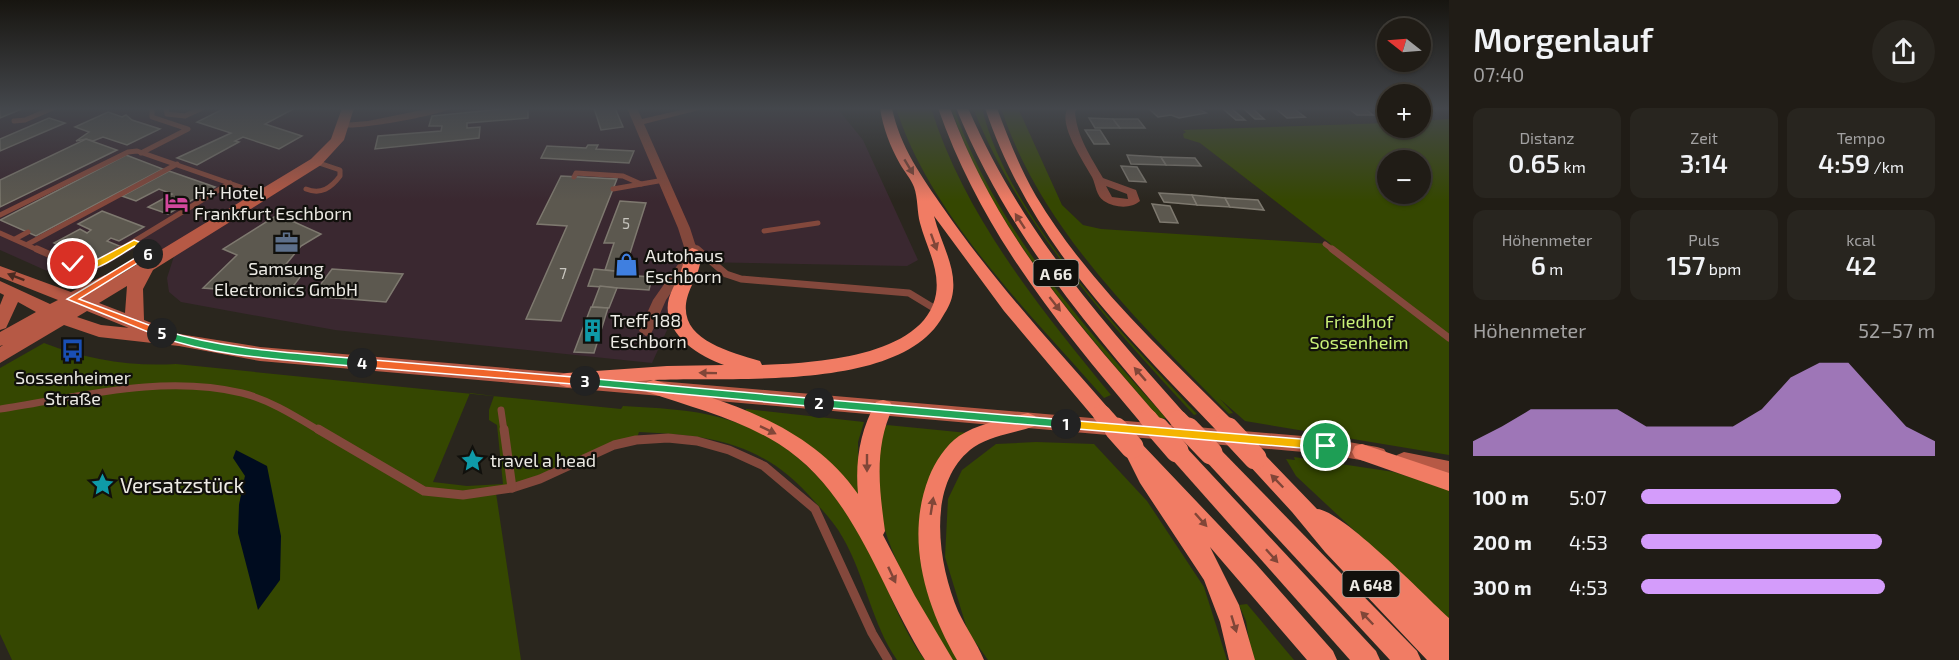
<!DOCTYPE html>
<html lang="de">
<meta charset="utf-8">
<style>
:root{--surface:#201c16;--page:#28251f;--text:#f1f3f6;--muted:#a2a1a1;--line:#3d3a35;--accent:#d49cfb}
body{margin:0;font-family:"Exo 2",sans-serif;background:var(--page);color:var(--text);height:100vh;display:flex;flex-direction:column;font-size:22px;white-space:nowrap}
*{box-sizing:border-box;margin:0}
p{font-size:20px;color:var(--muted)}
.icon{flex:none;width:33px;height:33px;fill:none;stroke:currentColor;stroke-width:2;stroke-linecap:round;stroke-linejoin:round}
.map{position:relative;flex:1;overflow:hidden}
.side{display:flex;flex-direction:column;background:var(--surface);width:510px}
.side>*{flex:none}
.needle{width:39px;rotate:287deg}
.tools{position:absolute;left:1377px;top:18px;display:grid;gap:12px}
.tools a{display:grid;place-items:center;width:54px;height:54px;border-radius:50%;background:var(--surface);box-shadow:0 2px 4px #0004,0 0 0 2px var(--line);font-size:30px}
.pin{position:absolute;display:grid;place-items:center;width:51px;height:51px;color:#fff;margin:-26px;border:3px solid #fff;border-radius:50%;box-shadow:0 2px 6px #0007}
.km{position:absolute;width:30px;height:30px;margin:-15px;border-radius:50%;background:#222;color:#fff;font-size:16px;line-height:30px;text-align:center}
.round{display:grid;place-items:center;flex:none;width:63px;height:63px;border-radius:32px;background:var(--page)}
.overview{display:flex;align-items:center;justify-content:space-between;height:102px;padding:0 24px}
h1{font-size:33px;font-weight:600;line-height:45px}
.figures{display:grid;grid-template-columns:repeat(3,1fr);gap:9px;height:102px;padding:6px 24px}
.figures div{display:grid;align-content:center;border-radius:12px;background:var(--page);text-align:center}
.figures b{font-size:26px;font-weight:600}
.figures small{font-size:16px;font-weight:400}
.figures p{font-size:16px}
.chart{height:168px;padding:12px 24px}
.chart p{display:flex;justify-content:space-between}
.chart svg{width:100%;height:108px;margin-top:6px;fill:var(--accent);opacity:.7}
ul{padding:0 24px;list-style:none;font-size:20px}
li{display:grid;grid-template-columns:96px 72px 1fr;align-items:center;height:45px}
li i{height:15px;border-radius:8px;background:var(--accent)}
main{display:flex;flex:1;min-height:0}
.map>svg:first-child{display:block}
.commercial{fill:#3a2830}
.green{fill:#354701;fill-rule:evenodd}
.water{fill:#000c1f}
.building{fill:#5c584f;stroke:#7e796f;stroke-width:1.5}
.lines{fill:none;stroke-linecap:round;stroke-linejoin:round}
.lane-far2{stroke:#83483c;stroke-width:5}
.lane-far1{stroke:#83483c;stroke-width:7}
.lane{stroke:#83483c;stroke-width:9}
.street{fill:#83483c;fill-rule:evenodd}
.secondary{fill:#b65945;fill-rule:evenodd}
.highway{fill:#f17c64;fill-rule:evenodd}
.highway-bridge-far1{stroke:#f17c64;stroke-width:18}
.highway-bridge{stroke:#f17c64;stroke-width:23}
.oneway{fill:#814638}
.oneway2{fill:#4b2a20}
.split-1{fill:#f5b400;stroke:#fff;stroke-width:1.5}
.split-2{fill:#22a559;stroke:#fff;stroke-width:1.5}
.split-3{fill:#22a559;stroke:#fff;stroke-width:1.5}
.split-4{fill:#f0652b;stroke:#fff;stroke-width:1.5}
.split-5{fill:#22a559;stroke:#fff;stroke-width:1.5}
.split-6{fill:#f0652b;stroke:#fff;stroke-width:1.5}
.split-7{fill:#f5b400;stroke:#fff;stroke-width:1.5}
.labels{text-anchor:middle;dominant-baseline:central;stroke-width:4.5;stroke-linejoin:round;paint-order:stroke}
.number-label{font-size:15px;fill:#c8c6bf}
.shield{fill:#11100c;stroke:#aaa9a3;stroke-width:1.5}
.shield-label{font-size:16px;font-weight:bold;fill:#eceae4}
.poi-label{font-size:18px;fill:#eceae4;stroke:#11100c;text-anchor:start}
.park-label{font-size:18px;fill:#caf178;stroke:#11100c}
.near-poi-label{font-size:21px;fill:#eceae4;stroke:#11100c;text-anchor:start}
</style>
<main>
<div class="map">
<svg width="1449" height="660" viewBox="0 0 1449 660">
<rect width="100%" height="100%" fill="#2a261e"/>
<polygon class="commercial" points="0,108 837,108 863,140 918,260 907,266 698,262 652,363 335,330 181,302 169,292 167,278 174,256 141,245 94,272 78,278 65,279 0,250"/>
<g class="green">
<path d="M896,108H931C965,217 1040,308 1111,395L1104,398C1030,313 930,216 896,108Z"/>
<path d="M951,108H954C993,225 1085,328 1166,418L1160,419C1080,325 991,228 951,108Z"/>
<path d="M973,108H982C1007,215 1123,335 1197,414L1194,415C1109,323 1020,226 973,108Z"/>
<path d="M1001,108H1018L1062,205L1083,225L1101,229L1331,244L1200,143L1184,138L1183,134L1186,132L1183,130L1387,123L1388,128H1420L1421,121L1449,119V455L1245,421L1220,399L1233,413L1229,414C1141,324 1041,230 1001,108ZM1388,160H1420V194H1388Z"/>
<path d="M44,343C86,359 131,367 176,364L621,409L623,406C656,408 690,409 722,418C798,439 842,496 875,563C890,593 905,635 925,660H897C872,624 865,576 843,538C836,525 825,513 815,502C765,443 712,435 639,432L636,440L496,493L521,660H12L0,634V368ZM470,393L494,396L489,410V420L497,425L503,484L467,486L433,482ZM245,476L258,609L239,505Z"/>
<polygon points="746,409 864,422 858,442 859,496 745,413"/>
<path d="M887,425L968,433L928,483L961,660H952C920,606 883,552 876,488C874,469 880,447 882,428Z"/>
<polygon points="1036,442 1094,444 1147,501 1204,587 1227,660 988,660 968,632 945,557 948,499 962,470 996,444"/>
<polygon points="1294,457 1394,472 1449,490 1449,619 1296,476 1286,459 1295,460"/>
<polygon points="1247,604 1294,660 1252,660 1246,621 1239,605"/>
</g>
<polygon class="water" points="236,450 267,466 281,536 280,580 258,610 238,533 239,505 245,476 233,458"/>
<g class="building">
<polygon points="0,108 24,108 0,118"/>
<polygon points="225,108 295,108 265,124 302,136 279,149 243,137 235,141 239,142 197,165 177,158 231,133 197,122"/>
<polygon points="513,108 528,108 528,118 467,123 467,128 480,127 479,138 375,149 378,136 441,131 442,126 429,126 432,116"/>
<polygon points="594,108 615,108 623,127 601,130"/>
<polygon points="1197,108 1206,113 1179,118 1171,115 1158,117 1149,109"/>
<polygon points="1222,108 1231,108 1245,120 1236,120"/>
<polygon points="1243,108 1252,108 1264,119 1255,119"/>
<polygon points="1275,108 1293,108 1305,117 1287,118"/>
<polygon points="1348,108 1364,108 1373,115 1357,115"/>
<polygon points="108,112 122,117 126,115 132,120 160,129 127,145 103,137 93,141 86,139 76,141 89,132 75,127"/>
<polygon points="49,118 65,123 0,151 0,139"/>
<polygon points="1089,118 1113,119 1120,128 1095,128"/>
<polygon points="1113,119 1138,119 1145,128 1120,128"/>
<polygon points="1085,130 1100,130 1109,144 1094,144"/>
<polygon points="86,139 117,150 0,207 0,180"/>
<polygon points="588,145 598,145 596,149 634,151 629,163 541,158 547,146 586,148"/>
<polygon points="126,155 163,169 36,236 0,220"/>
<polygon points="1127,155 1161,157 1166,165 1131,164"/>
<polygon points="1161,157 1195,158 1201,166 1166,165"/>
<polygon points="1121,166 1137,167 1146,182 1129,181"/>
<polygon points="169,171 215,187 168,214 148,207 172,194 159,189 136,201 122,196"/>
<polygon points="561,176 617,179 561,321 526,319 567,226 537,224"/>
<polygon points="1159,193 1192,195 1197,205 1164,202"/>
<polygon points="1192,195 1225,198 1230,207 1197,205"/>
<polygon points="1225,198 1258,200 1264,210 1230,207"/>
<polygon points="620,201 646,203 624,272 605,270 614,243 604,243"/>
<polygon points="1152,204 1170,206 1178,223 1160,222"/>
<polygon points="102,211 144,227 119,241 111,238 107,241 122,247 95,262 54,243 80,229 87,233 91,230 78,224"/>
<polygon points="281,216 321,234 301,246 278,274 301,276 287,294 203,288 237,255 223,249 274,217"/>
<polygon points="332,269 403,274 386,302 312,296"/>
<polygon points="594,269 624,272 623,275 652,277 649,290 588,286"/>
<polygon points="600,286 617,288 609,308 592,307"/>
<polygon points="591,307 608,308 594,353 574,352"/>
</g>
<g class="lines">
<g class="lane-far2">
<polyline points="166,108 167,114 185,116 202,108"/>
<polyline points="14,121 25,120 53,108"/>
<polyline points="141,153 188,129 152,117 152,108"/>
<polyline points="574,177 576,173 623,176 641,184"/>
<path d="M306,189C321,195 331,188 340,176V170L316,162"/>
<polyline points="613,189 664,180"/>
<polyline points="0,215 128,152 137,151 252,191"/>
<polyline points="764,231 818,223"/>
<polyline points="0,233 40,251"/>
<polyline points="15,239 28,232"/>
<polyline points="134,242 154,250"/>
<polyline points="690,243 699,251"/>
<polyline points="28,244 177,164"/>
<polyline points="1325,244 1334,251"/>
<polyline points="118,251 230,183"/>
</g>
<g class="lane-far1">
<polyline points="37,249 80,268 91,267 121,249"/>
<polyline points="152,249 154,250"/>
<polyline points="697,249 726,274 741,279 909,293 937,310"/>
<polyline points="1332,249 1449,338"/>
<path d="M0,409C79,397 162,374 242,393C270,400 295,416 320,431"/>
<polyline points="501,410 504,431"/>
</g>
<g class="lane">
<polyline points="318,429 424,491 463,495 512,488 540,479 614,445 636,440 668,438 697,441 729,450 764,466 815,509 872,633 888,660"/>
<polyline points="504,429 512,488"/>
</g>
<g class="street">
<path d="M432,108H452C441,115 347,133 338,126L343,123L368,121Z"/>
<polygon points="627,108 637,108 642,119 689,108 707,108 644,124 690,228 698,253 666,300 651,334 646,336 639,331 653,300 686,253 678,228"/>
<path d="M1068,108H1078L1075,112C1077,137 1091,157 1103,178L1136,190L1140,201C1131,209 1115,208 1104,201C1096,196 1096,185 1092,177C1084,162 1057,124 1068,108ZM1106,186L1127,194L1128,199L1112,197Z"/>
</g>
<g class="secondary">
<path d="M342,108H354L344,140L321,165L153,270L143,289L144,320L164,328L167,332L260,347L1326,438L1377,447L1384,449L1388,455L1384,461L1377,463L1326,454L260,361L179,346L99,337L64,325L0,363V347L3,345L0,346V332L36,312L18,302L6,328L0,330V305L4,295L0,293V281L50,304L58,300L0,277V266L71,292L105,275L113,279L311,159L331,139ZM127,286L125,313L99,303ZM87,311L129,328H130L101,325L77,317Z"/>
<polygon points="1404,452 1449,461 1449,479 1397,467 1393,461 1397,455"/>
</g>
<g class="highway">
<path d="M880,108H892C900,147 922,177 944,209C993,280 1052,344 1109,409L1112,414L1109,419L1102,422L1095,419L1004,311L934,216C940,241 956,266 953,291C952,301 948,308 943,316C901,393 730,376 654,380C731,403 810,425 858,494C855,461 860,431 876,402L883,400L890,402L893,407C874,448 879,487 885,531L883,535L915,596L953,660H925C879,587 855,492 779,444C739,419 691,407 647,392L644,387L647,382L653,380L567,387L560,385L557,380L560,375L567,373L667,366L724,365C697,356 660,331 669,298C674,282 685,270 684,253L692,248L698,250C704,261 697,274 692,285C667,336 723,350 760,361L762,365C811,363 925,358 936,294C940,269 926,246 920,223C917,212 918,198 914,187C911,179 904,171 900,164C890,146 883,128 880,108Z"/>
<path d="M938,108H950C997,233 1069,314 1155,413L1158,418L1155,423L1148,426L1141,423C1057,323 982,233 938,108Z"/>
<path d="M956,108H968C1022,231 1097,315 1185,414L1188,419L1185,424L1178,427L1171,424C1085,323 1007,233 956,108Z"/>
<path d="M985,108H997C1008,138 1020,168 1036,196C1086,280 1161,349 1230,418L1233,424L1230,430L1223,432L1216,430C1121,330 1030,242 985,108Z"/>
<path d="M1028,413L1035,416L1038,421L1035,426C1015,433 992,435 974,447C925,482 938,564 958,611C966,628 977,643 984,660H957C925,605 905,538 929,477C935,462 946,445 959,436C979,423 1005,419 1028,413Z"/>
<polygon points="1132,439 1139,441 1256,564 1333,651 1337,660 1307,660 1210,547 1239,605 1255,660 1229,660 1220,622 1204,580 1140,483 1122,447 1125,441"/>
<polygon points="1177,443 1184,445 1376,651 1380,660 1350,660 1170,457 1167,451 1170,445"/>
<polygon points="1362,444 1449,473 1449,491 1355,458 1352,452 1355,446"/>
<polygon points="1211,445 1218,447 1417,651 1421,660 1390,660 1204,459 1201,453 1204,447"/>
<path d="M1255,450L1262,452L1317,509C1342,510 1426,597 1449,618V660H1427L1325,552L1292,512L1248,464L1244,458L1248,452Z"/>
</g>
<g class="highway-bridge-far1">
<polyline points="1102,414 1117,431"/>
<polyline points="1148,418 1159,431"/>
<polyline points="1178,419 1190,431"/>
<polyline points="1223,424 1230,431"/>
</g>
<g class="highway-bridge">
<polyline points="1116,429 1132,447"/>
<polyline points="1158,429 1177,451"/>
<polyline points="1188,429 1211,453"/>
<polyline points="1228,429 1255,458"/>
</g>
</g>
<defs><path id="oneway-solid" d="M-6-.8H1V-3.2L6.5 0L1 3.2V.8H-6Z" transform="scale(1.5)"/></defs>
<g class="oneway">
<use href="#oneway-solid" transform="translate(909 167) rotate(59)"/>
<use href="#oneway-solid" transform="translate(1020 221) rotate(-123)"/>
<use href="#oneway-solid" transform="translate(934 242) rotate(70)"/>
<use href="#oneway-solid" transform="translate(1055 304) rotate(52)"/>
<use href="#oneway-solid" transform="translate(708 373) rotate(-179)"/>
<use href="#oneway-solid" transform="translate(1140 374) rotate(-131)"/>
<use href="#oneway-solid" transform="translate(768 430) rotate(26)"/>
<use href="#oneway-solid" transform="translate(867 463) rotate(90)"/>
<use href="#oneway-solid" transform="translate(1277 481) rotate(-134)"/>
<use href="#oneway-solid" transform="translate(932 506) rotate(-81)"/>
<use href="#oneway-solid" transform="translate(1201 520) rotate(48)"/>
<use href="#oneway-solid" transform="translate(1272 556) rotate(48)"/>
<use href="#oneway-solid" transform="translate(892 575) rotate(65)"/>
<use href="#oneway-solid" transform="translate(1367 618) rotate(-134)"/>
<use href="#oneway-solid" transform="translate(1234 624) rotate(73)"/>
</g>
<use class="oneway2" href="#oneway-solid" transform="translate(16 277) rotate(-159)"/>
<linearGradient id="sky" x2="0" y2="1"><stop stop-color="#171510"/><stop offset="0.54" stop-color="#44474c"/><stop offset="1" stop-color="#44474c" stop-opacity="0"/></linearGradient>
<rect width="1449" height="201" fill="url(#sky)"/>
<polygon class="split-1" points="1066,420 1326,441 1331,446 1326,450 1066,428 1061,424"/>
<polygon class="split-2" points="819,399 1066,420 1071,424 1066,428 819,407 814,403"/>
<polygon class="split-3" points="585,378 819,399 825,403 819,407 585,385 580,381"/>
<polygon class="split-4" points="362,359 585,378 591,381 585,385 362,367 357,363"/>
<path class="split-5" d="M162,330C227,350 295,353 362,359L367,363L362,367C295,360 222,359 158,336V331Z"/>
<polygon class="split-6" points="145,252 152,254 79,299 165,331 165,336 158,336 67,299"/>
<path class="split-7" d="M134,240L158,250L148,257L143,254L147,251L135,246C116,256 88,282 68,264L73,261L81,265L89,264Z"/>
<defs>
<symbol id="hotel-bare" viewBox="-9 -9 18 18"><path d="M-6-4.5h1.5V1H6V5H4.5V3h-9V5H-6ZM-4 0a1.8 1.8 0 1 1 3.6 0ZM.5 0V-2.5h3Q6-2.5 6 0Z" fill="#d1479c" stroke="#11100c" stroke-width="2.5" paint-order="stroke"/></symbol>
<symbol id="office-bare" viewBox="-9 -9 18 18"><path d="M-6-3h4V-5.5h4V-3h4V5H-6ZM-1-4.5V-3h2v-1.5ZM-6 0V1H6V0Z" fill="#5c6f8a" stroke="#11100c" stroke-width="2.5" paint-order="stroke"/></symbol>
<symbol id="shop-bare" viewBox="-9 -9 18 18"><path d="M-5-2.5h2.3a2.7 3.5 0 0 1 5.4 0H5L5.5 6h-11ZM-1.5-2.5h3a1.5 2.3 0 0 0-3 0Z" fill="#3f7fe0" stroke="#11100c" stroke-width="2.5" paint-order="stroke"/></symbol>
<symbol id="building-bare" viewBox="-9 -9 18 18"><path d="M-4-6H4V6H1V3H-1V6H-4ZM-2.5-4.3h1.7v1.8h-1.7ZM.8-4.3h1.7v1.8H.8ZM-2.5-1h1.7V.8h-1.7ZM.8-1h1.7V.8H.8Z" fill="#0f9aa8" stroke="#11100c" stroke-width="2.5" paint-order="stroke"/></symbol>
<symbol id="bus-bare" viewBox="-9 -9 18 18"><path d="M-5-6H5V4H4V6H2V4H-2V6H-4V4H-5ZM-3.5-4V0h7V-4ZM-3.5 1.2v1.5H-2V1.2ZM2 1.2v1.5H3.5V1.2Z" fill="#1a4fb4" stroke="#11100c" stroke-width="2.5" paint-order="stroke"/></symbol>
<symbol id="sight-bare" viewBox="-9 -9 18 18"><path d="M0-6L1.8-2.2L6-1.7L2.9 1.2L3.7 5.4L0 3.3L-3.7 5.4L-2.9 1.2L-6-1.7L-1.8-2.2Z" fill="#0f9aa8" stroke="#11100c" stroke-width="2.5" paint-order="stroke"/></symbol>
</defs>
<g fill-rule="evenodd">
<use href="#hotel-bare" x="160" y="186" width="33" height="33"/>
<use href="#office-bare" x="270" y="226" width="33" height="33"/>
<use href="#shop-bare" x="610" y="248" width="33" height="33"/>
<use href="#building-bare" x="576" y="314" width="33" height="33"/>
<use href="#bus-bare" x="56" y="334" width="33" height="33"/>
<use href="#sight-bare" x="456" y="444" width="33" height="33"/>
<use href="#sight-bare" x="86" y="468" width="33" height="33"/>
</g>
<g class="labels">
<g class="number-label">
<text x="626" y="223">5</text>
<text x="563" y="273">7</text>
</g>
<g class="shield">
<rect x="1033.5" y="260" width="45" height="26" rx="4.5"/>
<rect x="1342.5" y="571" width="57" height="26" rx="4.5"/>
</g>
<g class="shield-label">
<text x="1056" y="273">A 66</text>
<text x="1371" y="584">A 648</text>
</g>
<g class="poi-label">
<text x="194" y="192">H+ Hotel<tspan x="194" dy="21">Frankfurt Eschborn</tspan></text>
<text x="645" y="255">Autohaus<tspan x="645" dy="21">Eschborn</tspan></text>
<text x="286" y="268" text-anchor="middle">Samsung<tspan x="286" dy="21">Electronics GmbH</tspan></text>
<text x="610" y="320">Treff 188<tspan x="610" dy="21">Eschborn</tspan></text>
<text x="73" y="377" text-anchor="middle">Sossenheimer<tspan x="73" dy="21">Straße</tspan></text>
<text x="490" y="460">travel a head</text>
</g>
<g class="park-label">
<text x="1359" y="321">Friedhof<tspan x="1359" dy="21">Sossenheim</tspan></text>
</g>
<g class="near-poi-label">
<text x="120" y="484">Versatzstück</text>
</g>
</g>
</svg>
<div class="tools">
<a><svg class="needle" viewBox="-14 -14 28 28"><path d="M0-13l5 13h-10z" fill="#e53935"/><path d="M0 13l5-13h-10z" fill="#a2a1a1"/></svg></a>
<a>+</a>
<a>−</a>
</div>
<div class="pin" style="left:1326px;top:446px;background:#1e9e55"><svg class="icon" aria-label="arrive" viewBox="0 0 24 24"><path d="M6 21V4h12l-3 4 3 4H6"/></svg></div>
<div class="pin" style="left:73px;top:264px;background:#d93025"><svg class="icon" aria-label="check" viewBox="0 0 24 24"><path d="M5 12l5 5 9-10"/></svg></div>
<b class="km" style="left:1066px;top:424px">1</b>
<b class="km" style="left:819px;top:403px">2</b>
<b class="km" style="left:585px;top:381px">3</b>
<b class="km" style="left:362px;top:363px">4</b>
<b class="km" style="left:162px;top:333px">5</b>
<b class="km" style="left:148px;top:254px">6</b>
</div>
<section class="side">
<div class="overview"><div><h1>Morgenlauf</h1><p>07:40</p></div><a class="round"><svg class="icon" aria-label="share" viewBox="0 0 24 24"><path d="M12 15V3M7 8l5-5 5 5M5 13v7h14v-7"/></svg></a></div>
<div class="figures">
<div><p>Distanz</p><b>0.65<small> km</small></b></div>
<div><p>Zeit</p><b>3:14</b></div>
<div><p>Tempo</p><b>4:59<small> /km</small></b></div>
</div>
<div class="figures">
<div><p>Höhenmeter</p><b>6<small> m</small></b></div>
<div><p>Puls</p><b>157<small> bpm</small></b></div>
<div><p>kcal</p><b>42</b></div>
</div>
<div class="chart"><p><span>Höhenmeter</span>52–57 m</p>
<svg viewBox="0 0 160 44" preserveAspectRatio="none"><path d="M0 44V38L10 32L20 25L30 25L40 25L50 25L60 32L70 32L80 32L90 32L100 25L110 12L120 6L130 6L140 19L150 32L160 38V44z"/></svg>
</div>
<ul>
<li><b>100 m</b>5:07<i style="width:68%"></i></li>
<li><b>200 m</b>4:53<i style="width:82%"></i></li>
<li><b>300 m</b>4:53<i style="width:83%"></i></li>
</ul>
</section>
</main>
